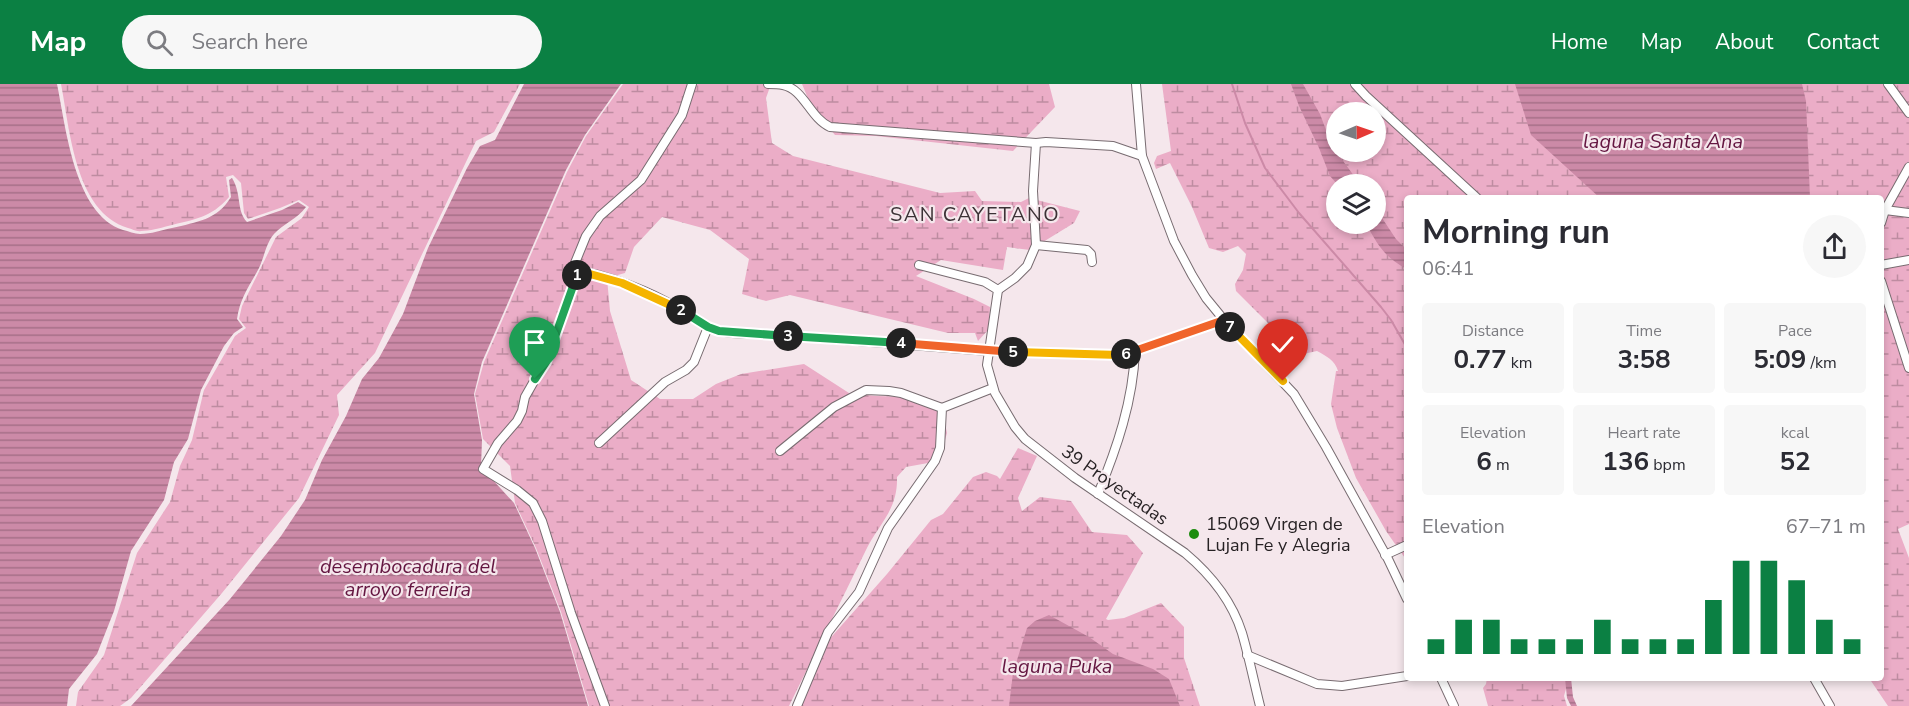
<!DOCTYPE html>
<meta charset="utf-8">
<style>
:root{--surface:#fff;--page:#f7f7f7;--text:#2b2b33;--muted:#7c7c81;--accent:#0b8043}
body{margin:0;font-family:"Nunito Sans",sans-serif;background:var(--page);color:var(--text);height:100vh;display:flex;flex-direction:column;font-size:22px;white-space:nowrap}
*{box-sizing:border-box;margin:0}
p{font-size:20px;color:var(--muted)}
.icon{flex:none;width:33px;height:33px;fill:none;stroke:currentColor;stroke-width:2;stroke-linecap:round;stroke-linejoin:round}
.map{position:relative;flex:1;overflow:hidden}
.sheet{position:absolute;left:1404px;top:111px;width:480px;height:486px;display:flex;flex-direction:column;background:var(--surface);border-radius:6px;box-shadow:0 3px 9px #0003}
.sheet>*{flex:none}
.needle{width:39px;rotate:88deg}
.controls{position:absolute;left:1326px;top:18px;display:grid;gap:12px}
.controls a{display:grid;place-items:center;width:60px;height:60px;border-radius:50%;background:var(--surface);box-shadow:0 3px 9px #0003;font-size:30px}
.pin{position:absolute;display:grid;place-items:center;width:51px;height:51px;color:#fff;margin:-62px -26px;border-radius:50% 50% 50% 0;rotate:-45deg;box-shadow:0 0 6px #0007}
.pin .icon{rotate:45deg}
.km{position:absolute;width:30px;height:30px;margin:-15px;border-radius:50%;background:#222;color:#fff;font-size:16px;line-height:30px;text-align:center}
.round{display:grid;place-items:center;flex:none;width:63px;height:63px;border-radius:32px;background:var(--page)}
.summary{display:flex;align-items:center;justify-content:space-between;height:102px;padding:0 18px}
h1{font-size:33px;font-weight:700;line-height:45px}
.figures{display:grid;grid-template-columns:repeat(3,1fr);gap:9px;height:102px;padding:6px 18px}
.figures div{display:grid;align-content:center;border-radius:6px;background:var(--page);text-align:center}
.figures b{font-size:26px;font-weight:700}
.figures small{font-size:16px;font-weight:400}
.figures p{font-size:16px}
.chart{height:168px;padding:12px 18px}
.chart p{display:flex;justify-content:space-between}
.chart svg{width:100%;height:108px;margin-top:6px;stroke:var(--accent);stroke-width:6}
header{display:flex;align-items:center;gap:36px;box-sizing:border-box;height:84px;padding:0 30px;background:var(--accent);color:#fff}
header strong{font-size:28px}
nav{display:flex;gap:33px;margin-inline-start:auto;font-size:21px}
.search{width:420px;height:54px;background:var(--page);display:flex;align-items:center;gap:15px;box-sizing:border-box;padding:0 21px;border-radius:33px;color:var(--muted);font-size:22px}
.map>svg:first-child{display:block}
.wetland{fill:url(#wetland-marsh);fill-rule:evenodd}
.water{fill:url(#water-rules)}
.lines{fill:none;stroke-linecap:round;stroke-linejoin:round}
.stream{stroke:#cc8aa7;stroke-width:2}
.minor-casing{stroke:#786c71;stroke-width:10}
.minor{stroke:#fff;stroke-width:8}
.split-1-casing{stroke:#fff;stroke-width:12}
.split-2-casing{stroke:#fff;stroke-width:12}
.split-3-casing{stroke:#fff;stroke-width:12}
.split-4-casing{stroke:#fff;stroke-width:12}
.split-5-casing{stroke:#fff;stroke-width:12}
.split-6-casing{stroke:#fff;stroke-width:12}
.split-7-casing{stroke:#fff;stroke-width:12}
.split-8-casing{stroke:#fff;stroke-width:12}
.split-1{stroke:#22a559;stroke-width:8}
.split-2{stroke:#f5b400;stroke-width:8}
.split-3{stroke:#22a559;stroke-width:8}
.split-4{stroke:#22a559;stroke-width:8}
.split-5{stroke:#f0652b;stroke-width:8}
.split-6{stroke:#f5b400;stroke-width:8}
.split-7{stroke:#f0652b;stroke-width:8}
.split-8{stroke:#f5b400;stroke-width:8}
.poi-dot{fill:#1d8c0f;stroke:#f5e7ec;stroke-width:2}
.labels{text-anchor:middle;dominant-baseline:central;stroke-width:4.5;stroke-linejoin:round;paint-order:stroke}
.street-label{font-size:18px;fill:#272224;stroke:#f5e7ec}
.poi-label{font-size:18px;fill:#272224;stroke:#f5e7ec;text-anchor:start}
.water-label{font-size:20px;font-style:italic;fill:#641641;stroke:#f5e7ec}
.neighbourhood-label{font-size:20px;letter-spacing:1.5px;fill:#3c3236;stroke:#f5e7ec}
</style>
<header>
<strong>Map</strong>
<div class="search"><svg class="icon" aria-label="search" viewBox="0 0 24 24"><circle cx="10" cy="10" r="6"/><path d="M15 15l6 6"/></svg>Search here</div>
<nav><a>Home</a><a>Map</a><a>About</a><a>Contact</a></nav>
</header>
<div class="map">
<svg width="1909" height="622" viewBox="0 0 1909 622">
<defs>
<pattern id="wetland-marsh" width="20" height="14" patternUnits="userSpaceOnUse" patternTransform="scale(1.5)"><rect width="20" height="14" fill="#ebadc7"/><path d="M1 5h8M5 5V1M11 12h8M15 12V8" fill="none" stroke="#be8ca1"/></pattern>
<pattern id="water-rules" width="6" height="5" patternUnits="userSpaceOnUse" patternTransform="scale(1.5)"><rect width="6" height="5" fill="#cc8aa7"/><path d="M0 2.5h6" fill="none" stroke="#a67088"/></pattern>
</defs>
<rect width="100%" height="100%" fill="#f5e7ec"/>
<g class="wetland">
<path d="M61,0H520L494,48L476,57L375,269L337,311L339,331L299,414L222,509L131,614L120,622H76L78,608L104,571L137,469L170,418L180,382L192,356L204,306L235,252L246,244L239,235L242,222L276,153L302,134L309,123L299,116L280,124L248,135L244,129L241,99L233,91L226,93L229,113C211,134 195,135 168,142C160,144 150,147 141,147C137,148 132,145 128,144C75,128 70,46 61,0Z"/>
<path d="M623,0H771L766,14L772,59L793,72L940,109L975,107L982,117L1021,118L1029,114L1080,127L1074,139L1030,166L1007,163L1003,186L941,176L916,192L974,215L990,223L989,245L978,257L975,249H948L790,211L766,217L742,210L749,175L710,146L662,133L634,163L625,189L607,194L610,227L631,296L660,315H693L716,300L741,290L804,280L849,309L876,312L913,313L943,329L947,349L939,377L906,383L897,393C898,427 878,440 865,468C840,519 814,571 789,622H589L561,528L536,464L515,419L510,382L483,355L475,310L484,278L567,88L586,52Z"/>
<polygon points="802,0 1049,0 1055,23 1013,67 876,52 835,51 812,24"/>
<path d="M1162,0H1909V440L1898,445L1909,474V622H1888L1869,594H1881V114H1407V477L1386,447L1356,394L1337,344L1331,320L1336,287H1338C1335,276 1326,272 1317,267L1294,272L1267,238L1236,207L1235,200L1243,186L1246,170L1238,162L1223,168L1209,164L1192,123L1170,79L1156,85L1154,79L1157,72L1171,67ZM1336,28H1376V68H1336ZM1336,100H1376V140H1336Z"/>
<polygon points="1018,364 1037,372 1018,414 1022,427 1040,413 1071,417 1092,448 1127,451 1143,469 1106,535 1108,536 1124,534 1161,519 1184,543 1184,574 1200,622 801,622 826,559 887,490 931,436 943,430 973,393 986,388 997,392 1000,395"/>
<polygon points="1487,594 1569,594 1564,612 1567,622 1488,622 1483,604 1486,600"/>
</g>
<g class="water">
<path d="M0,0H57C66,43 74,130 123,146C128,147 135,150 140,150C151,150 162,146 172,144C197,138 217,136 231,113L229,96L232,94C242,110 236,126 247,138L282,126L298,118L306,123C297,135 283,140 274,150C266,159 264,174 259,184C249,203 240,214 237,235L243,243L234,249L224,262L201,306L188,355L174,378L164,416L131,467L114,527L97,570L69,605L67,622H0Z"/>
<polygon points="524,0 621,0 585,51 566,86 482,278 474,310 482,356 481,383 514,419 535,464 560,528 588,622 131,622 230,515 281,452 305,416 322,376 346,332 362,295 379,274 403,230 428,164 467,84 480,62 495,56"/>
<polygon points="1291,0 1303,0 1320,30 1332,62 1360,100 1337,100 1330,92 1319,64 1299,22"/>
<polygon points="1515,0 1802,0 1806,17 1810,114 1600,114 1531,51"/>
<path d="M1376,125L1396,155L1407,166V185C1384,173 1378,161 1366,140H1376Z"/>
<polygon points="1049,531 1089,553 1113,570 1153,585 1169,595 1180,622 1009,622 1013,589 1027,544 1035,537"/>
<polygon points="1565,594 1571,594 1573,613 1577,622 1571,622 1567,614"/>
</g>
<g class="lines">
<polyline class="stream" points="1232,0 1245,39 1265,84 1299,129 1381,223 1391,236 1407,264"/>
<defs>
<g id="minor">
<path d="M692,0L682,31L641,96L600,132L586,152L575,179L576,183L580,188C606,190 653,209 675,223C689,231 704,243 720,247C734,251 751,249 766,250L989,267L1119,271L1135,267L1224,236"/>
<path d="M768,0C772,0 778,0 783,1C804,5 810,34 830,43L1036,59L1046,58L1113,62L1142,72"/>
<polyline points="1136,0 1142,72 1174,157 1192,191 1206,214 1224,236 1294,310 1326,363 1388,475 1407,515"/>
<polyline points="1355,0 1366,12 1477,114"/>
<polyline points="1888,0 1909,29"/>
<polyline points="1885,126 1909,129"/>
<polyline points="1881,139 1885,126 1909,83"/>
<polyline points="1036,161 1087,166 1091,170 1092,178"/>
<path d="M919,181L985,198L998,206L987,281L995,309L1015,343L1025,355L1075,394L1185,469C1210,490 1232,517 1242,549C1249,573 1254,598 1260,622"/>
<polyline points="1881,181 1909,176"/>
<polyline points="580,188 578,190 545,278 525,313 522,327 517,337 498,359 483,385 517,406 533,419 542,437 571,529 605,622"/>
<polyline points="1881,197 1909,284"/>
<polyline points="998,206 1015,194 1027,182 1036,161 1033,107 1036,59"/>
<polyline points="599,359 665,298 686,286 694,278 708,243"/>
<polyline points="780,367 834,323 866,306 889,307 901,309 942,324"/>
<path d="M1098,410C1117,364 1133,317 1135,267"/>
<polyline points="1385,471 1407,461"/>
<polyline points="1247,571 1317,600 1330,601 1342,602 1407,592"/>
<polyline points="1441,594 1454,622"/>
<polyline points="1814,594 1830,622"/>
<polyline points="797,622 828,548 859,508 888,444 935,377 940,364 942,324 993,304"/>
</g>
</defs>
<use href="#minor" class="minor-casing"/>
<use href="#minor" class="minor"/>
</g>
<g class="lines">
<defs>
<polyline id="split-1" points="535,295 546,278 577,191"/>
<polyline id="split-2" points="577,191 580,188 583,188 622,199 681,226"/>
<polyline id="split-3" points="681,226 708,243 719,247 788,252"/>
<polyline id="split-4" points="788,252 901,259"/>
<polyline id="split-5" points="901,259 1013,268"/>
<polyline id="split-6" points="1013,268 1119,271 1126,270"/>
<polyline id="split-7" points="1126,270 1224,236 1230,243"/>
<polyline id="split-8" points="1230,243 1283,297"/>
</defs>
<use href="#split-1" class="split-1-casing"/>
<use href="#split-2" class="split-2-casing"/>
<use href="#split-3" class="split-3-casing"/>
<use href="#split-4" class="split-4-casing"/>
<use href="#split-5" class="split-5-casing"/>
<use href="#split-6" class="split-6-casing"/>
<use href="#split-7" class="split-7-casing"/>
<use href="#split-8" class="split-8-casing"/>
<use href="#split-1" class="split-1"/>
<use href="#split-2" class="split-2"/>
<use href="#split-3" class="split-3"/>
<use href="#split-4" class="split-4"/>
<use href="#split-5" class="split-5"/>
<use href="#split-6" class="split-6"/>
<use href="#split-7" class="split-7"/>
<use href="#split-8" class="split-8"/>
</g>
<circle class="poi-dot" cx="1194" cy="450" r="6"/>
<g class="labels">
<g class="street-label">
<text transform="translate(1115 401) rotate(35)">39 Proyectadas</text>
</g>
<g class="poi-label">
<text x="1206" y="440">15069 Virgen de<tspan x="1206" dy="21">Lujan Fe y Alegria</tspan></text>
</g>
<g class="water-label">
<text x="1663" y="57">laguna Santa Ana</text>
<text x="408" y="482">desembocadura del<tspan x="408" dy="23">arroyo ferreira</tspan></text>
<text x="1057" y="582">laguna Puka</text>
</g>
<g class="neighbourhood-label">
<text x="975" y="130">SAN CAYETANO</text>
</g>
</g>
</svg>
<div class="controls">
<a><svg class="needle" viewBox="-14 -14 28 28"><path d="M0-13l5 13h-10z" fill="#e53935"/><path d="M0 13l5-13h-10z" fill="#7c7c81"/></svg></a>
<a><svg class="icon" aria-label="layers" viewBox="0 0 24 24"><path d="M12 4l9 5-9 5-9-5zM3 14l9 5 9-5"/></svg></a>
</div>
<div class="pin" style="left:535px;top:295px;background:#1e9e55"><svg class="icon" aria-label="arrive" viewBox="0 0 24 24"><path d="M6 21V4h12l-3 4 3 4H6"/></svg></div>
<div class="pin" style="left:1283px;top:297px;background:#d93025"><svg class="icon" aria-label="check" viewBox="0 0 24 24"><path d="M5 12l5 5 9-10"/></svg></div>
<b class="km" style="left:577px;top:191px">1</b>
<b class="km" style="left:681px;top:226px">2</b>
<b class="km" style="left:788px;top:252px">3</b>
<b class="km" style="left:901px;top:259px">4</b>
<b class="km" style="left:1013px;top:268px">5</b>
<b class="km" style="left:1126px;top:270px">6</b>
<b class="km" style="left:1230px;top:243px">7</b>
<section class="sheet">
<div class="summary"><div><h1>Morning run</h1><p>06:41</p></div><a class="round"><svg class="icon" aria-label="share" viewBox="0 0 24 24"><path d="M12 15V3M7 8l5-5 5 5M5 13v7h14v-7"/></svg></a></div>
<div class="figures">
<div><p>Distance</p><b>0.77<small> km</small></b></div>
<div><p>Time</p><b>3:58</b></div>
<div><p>Pace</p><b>5:09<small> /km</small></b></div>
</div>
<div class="figures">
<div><p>Elevation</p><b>6<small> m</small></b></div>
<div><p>Heart rate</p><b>136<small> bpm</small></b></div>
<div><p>kcal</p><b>52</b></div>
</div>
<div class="chart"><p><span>Elevation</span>67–71 m</p>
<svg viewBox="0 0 160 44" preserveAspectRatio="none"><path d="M5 44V38M15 44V30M25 44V30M35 44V38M45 44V38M55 44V38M65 44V30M75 44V38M85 44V38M95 44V38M105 44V22M115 44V6M125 44V6M135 44V14M145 44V30M155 44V38"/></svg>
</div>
</section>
</div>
